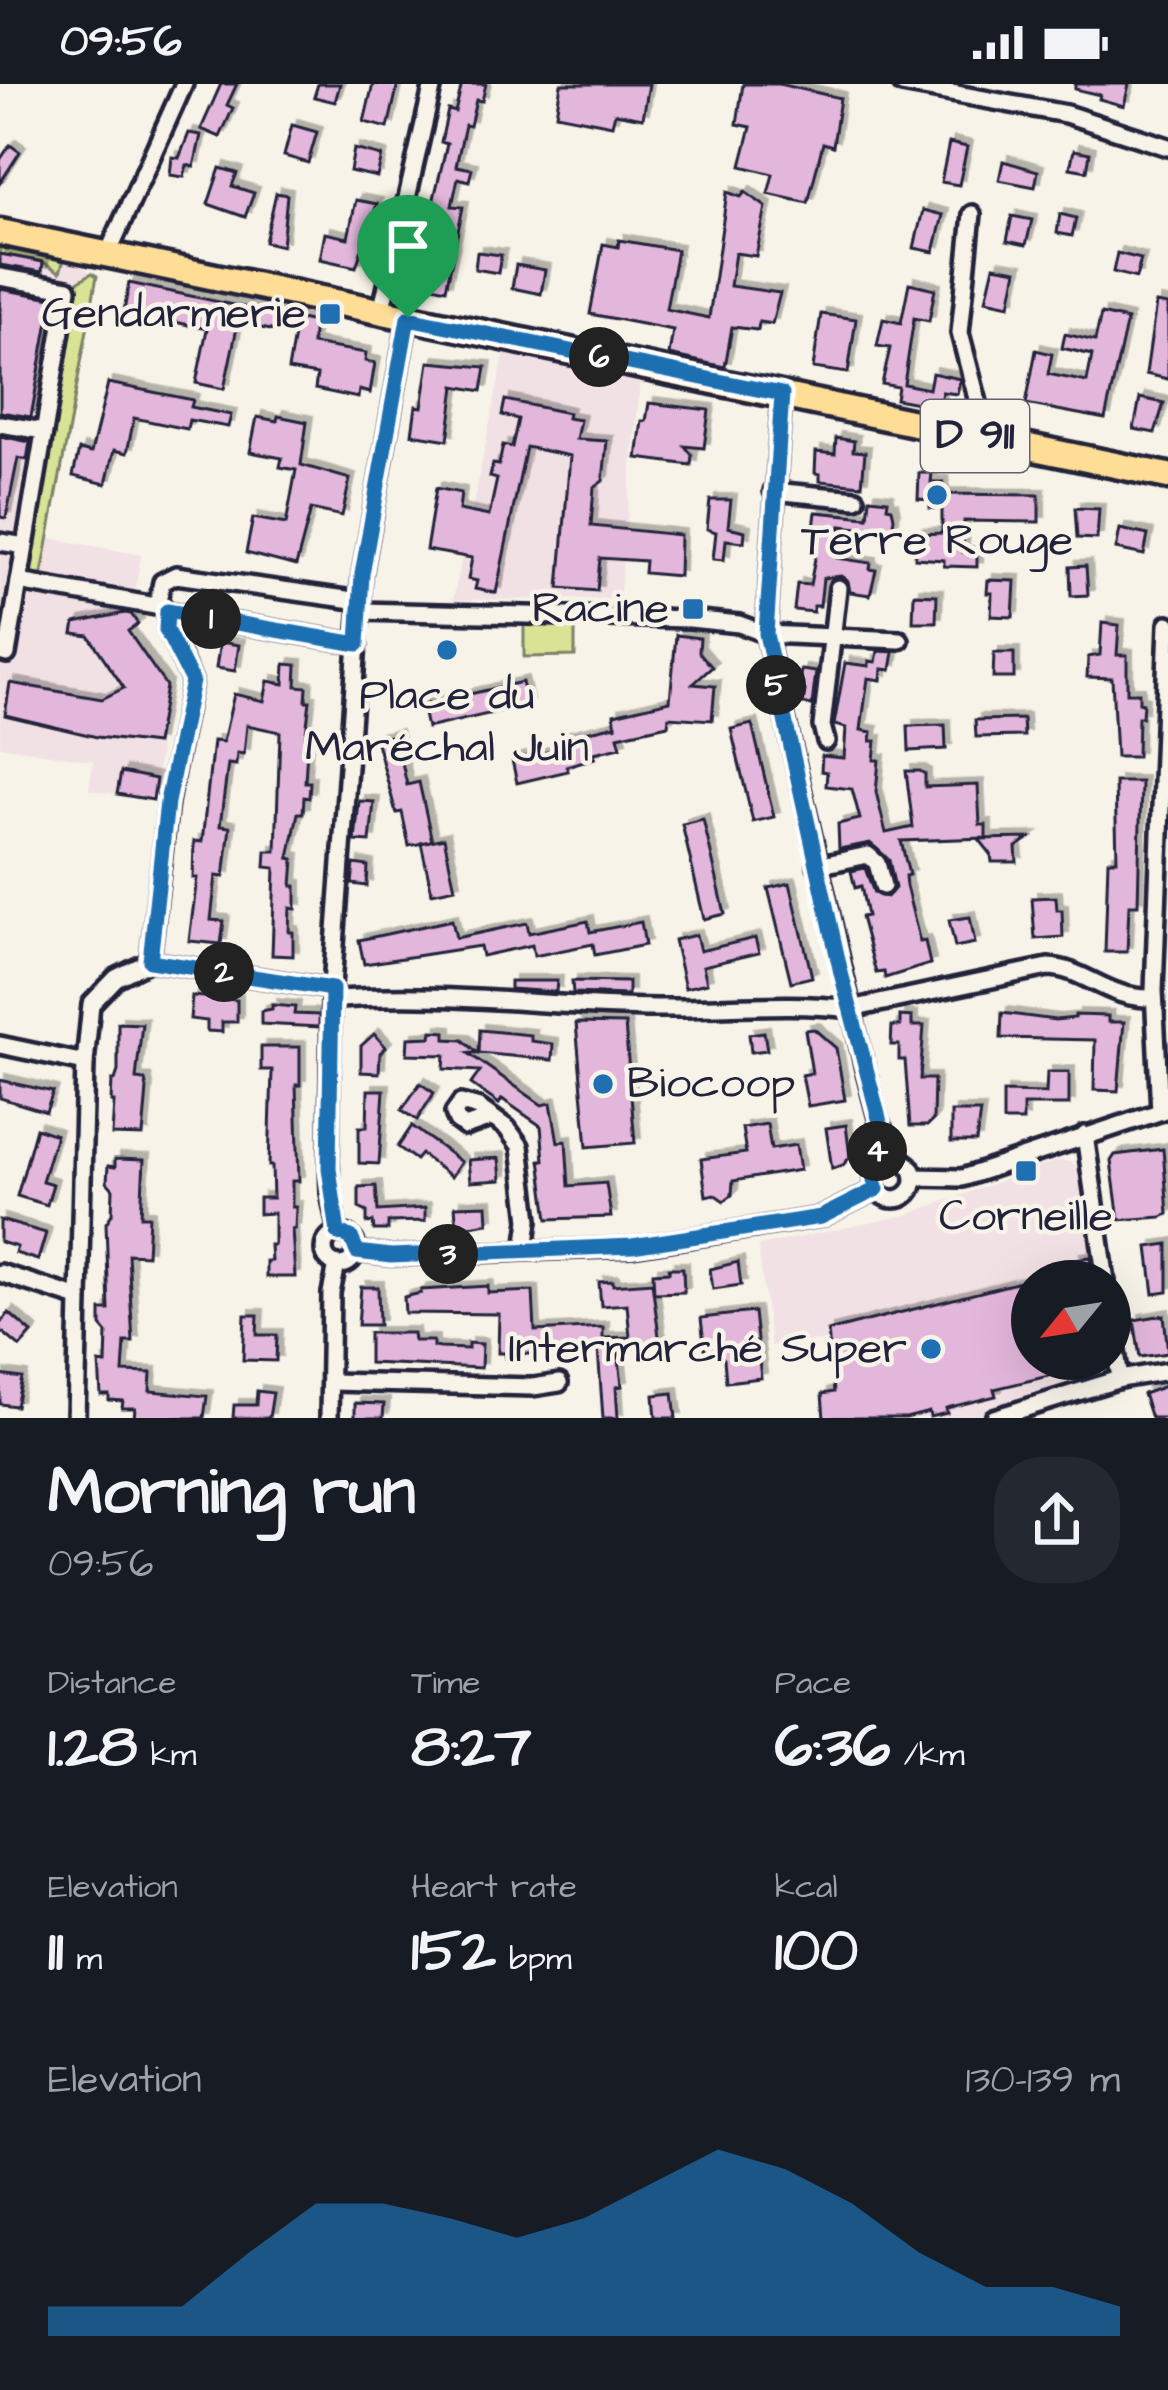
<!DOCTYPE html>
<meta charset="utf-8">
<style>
:root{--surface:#171b24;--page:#242831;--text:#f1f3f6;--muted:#9ea1a6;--accent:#1f6fb2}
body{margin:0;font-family:"Architects Daughter",sans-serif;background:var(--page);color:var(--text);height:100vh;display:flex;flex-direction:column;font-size:45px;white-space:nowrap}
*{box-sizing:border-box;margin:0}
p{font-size:39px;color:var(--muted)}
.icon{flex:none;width:66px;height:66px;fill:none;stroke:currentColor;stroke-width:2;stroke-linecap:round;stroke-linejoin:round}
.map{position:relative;height:1334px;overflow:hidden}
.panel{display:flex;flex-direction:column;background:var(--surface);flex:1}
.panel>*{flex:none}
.needle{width:78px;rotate:240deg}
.controls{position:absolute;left:1011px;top:1176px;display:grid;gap:24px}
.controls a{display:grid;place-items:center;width:120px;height:120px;border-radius:50%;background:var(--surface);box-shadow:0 12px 48px #0002;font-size:60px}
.pin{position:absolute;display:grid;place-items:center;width:102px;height:102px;color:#fff;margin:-123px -51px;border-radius:50% 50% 50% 0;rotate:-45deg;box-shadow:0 0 12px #0007}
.pin .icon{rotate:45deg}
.km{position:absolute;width:60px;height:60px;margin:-30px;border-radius:50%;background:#222;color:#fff;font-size:33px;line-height:60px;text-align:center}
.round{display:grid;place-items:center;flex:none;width:126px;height:126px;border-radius:48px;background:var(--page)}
.overview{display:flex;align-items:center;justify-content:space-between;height:204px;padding:0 48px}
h1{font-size:66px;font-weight:800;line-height:90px}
.figures{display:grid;grid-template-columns:repeat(3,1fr);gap:18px;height:204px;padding:12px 48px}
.figures div{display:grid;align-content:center}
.figures b{font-size:60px;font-weight:800}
.figures small{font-size:33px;font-weight:400}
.figures p{font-size:33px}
.chart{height:336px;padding:24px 48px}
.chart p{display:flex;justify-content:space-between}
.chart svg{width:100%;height:216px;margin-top:12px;fill:var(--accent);opacity:.7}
.status{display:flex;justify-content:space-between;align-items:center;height:84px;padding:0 60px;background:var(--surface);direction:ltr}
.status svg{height:33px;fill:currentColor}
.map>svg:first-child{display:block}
.built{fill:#f1e1e4}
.green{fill:#d8e395;stroke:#7d8268;stroke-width:3}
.building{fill:#e3b7dc;stroke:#22223b;stroke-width:3;filter:url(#shadow)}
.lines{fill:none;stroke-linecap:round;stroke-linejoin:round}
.street-casing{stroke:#22223b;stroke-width:24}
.primary-casing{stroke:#22223b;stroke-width:33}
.street{stroke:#f7f3e8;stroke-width:15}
.primary{stroke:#fedd96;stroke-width:24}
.route-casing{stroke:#fff;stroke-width:24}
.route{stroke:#1f6fb2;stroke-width:15}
.poi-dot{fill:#1f6fb2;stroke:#f7f3e8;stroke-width:4.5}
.labels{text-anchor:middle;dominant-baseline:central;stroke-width:9;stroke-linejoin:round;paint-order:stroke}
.shield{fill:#f7f3e8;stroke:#62616f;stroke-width:3}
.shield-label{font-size:42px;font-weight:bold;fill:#22223b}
.poi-label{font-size:45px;fill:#22223b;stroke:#f7f3e8;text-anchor:end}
</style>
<div class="status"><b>09:56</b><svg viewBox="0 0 49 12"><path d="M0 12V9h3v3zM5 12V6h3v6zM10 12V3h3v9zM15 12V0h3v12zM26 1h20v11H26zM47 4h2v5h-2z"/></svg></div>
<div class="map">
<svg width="1168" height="1334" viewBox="0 0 1168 1334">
<defs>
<filter id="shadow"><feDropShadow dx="5.5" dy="-5.5" stdDeviation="0" flood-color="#0004"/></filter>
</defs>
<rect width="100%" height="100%" fill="#f7f3e8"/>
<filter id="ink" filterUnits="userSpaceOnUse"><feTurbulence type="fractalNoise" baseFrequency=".00833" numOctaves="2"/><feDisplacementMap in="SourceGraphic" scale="24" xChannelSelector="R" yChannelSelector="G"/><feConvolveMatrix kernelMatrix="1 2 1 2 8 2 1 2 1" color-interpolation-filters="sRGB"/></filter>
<g filter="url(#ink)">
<g class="built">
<polygon points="0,159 65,172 97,192 50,454 141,471 135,507 129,507 124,526 138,540 128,547 166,602 156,660 160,667 153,716 89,706 93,677 0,662"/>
<polygon points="505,267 640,299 620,509 613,515 453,516"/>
<polygon points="1058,1076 1071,1078 1082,1089 1097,1197 1032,1197 1032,1275 1108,1275 1111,1294 982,1334 837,1334 828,1256 771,1262 758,1162 907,1131"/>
</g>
<g class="green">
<polygon points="0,159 65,172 60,188 43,178 0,170"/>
<polygon points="92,189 97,192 41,495 24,490 71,202"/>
<polygon points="524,541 575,541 575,572 524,573"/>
</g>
<g class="building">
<polygon points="221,0 237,0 227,21 233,24 220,53 201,45"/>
<polygon points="318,0 340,0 335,18 314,13"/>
<polygon points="373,0 398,0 388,44 364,38"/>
<polygon points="462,0 486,0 482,17 476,16 470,42 465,41 456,82 472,85 469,97 458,94 452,122 463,123 446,205 420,199 425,178 430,179 435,151 431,150 435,128 431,127 447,60 441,58 448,26 455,28"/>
<polygon points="561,0 649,0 643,34 615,29 612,41 556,30"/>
<polygon points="743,0 779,0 840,14 833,62 823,59 808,119 768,110 773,90 741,82 751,43 737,40"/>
<polygon points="1075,0 1129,0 1124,22 1099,15 1100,11 1075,5"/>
<polygon points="292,41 317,48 308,79 284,72"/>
<polygon points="189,49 201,51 194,83 187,81 184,93 170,91 172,73 179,74"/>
<polygon points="949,59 967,63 959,101 941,98"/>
<polygon points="10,61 20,68 0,99 0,76"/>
<polygon points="354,65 382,72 377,93 350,87"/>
<polygon points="1074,66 1090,69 1087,87 1070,84"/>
<polygon points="1003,77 1038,87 1035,103 999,96"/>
<polygon points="220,84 237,89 232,102 254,109 245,133 208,120"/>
<polygon points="727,108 741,113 745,108 766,123 756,172 735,169 730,202 780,209 772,240 759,238 758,246 732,243 725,283 669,271 673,246 590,230 603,160 618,163 619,156 677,166 666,225 709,234"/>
<polygon points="276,109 287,111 282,162 265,158"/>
<polygon points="356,116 377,120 356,183 320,175 325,149 348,154"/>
<polygon points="923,126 943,131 934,168 914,164"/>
<polygon points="1060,130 1076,134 1072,152 1057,149"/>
<polygon points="1012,132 1032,136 1026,161 1007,157"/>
<polygon points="477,168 501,171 498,189 475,185"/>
<polygon points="1117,169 1141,175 1136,194 1113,188"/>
<polygon points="0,170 43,178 42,188 0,181"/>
<polygon points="516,181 545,186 541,210 512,204"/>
<polygon points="994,182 1017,186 1010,221 986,216"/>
<polygon points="129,199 314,238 312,260 366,269 365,277 375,279 370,309 359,306 358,314 315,305 317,291 288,286 294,251 238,239 224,305 196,299 207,245 124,227"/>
<polygon points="909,199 935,205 929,237 914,234 904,300 929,305 932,289 960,295 957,310 942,308 939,323 896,315 898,303 882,300 890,264 877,262 883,235 901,239"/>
<polygon points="0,205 52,214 31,333 0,328"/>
<polygon points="1156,219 1168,221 1168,295 1146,290"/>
<polygon points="821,230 856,235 848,289 813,284"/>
<polygon points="1101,230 1127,236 1105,335 1026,320 1036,266 1052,270 1048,290 1087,298 1092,271 1062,264 1065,250 1095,257"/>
<polygon points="429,278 486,283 482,307 455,302 448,356 412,350 416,322 422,323"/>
<polygon points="108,299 193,316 191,323 231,331 228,343 189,336 187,345 134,334 127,369 114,366 106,400 73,392 79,366 91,369"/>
<polygon points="1140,314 1164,319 1155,349 1134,345"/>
<polygon points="505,316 568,329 567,334 580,336 576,355 607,357 603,397 594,403 591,442 680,451 679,492 644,489 645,477 600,474 597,507 559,504 570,372 526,363 496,509 475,505 477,497 468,495 472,474 426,466 436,404 461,409 459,426 489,432 497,395 490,393 493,380 499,381 503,361 512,363 518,335 502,331"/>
<polygon points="649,319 709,326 704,364 685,362 692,371 691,381 637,374 642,337 646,337"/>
<polygon points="278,332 307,338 301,381 350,395 342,432 311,425 296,482 246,469 253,434 286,440 296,386 280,383 282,374 250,368 257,333 277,337"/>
<polygon points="0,352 30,358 27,376 18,374 6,434 0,433"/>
<polygon points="836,354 854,357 853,367 865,368 862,401 820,397 820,390 815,389 816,368 835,370"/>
<polygon points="919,389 932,389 931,398 943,398 943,410 1039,411 1039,438 964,437 963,468 977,468 977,483 944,482 944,476 915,474 916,450 942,449 942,425 930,424 930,416 918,415"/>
<polygon points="870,414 888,416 887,423 892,424 894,433 892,448 841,442 837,474 871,479 870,485 876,486 870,511 850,508 848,497 841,492 823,494 820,522 813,522 813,528 794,526 797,500 810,501 819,453 813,452 816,428 868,433"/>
<polygon points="710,416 731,416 728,443 745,447 744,458 726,456 724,476 713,475 716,448 707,445"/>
<polygon points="1075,424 1099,425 1097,455 1077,454"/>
<polygon points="1120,445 1148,451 1144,471 1116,465"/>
<polygon points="1086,482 1088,511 1071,512 1070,483"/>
<polygon points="988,496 1015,497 1013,533 991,532 992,509 987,509"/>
<polygon points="914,510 937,511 936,538 913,538"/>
<polygon points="125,529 131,530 138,540 128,547 166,602 156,660 97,653 5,631 10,599 102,615 124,604 89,552 73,550 75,539"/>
<polygon points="1102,539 1119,541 1117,571 1127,571 1127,609 1139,609 1139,618 1143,619 1142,633 1138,633 1137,673 1116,673 1112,594 1087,593 1088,573 1100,571"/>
<polygon points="676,551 700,554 699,568 712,583 693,600 715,602 712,636 669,633 668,641 618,652 621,663 594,669 595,674 566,682 568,687 517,699 512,676 562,665 560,654 616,641 616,644 614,630 670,617"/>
<polygon points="220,558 239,561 235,587 216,584"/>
<polygon points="878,567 894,568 891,586 882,585 881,596 868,594 861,646 872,648 871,657 876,657 874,676 879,676 876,708 886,749 913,743 906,687 920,687 925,690 925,703 978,701 980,741 986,741 986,754 901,757 909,791 905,792 906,802 920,858 925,857 930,880 885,894 884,888 876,889 861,833 867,832 861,802 855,804 851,787 865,784 874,809 887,813 895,804 889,776 870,759 839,765 838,740 860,735 852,705 826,702 827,688 821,687 822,672 844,674 846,644 834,641 845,579 869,582 869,577 876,578"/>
<polygon points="994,569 1014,569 1014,594 993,594"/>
<polygon points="285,580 297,581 296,602 307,603 306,617 310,617 304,665 307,665 305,698 310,698 309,714 304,713 303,729 298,729 289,774 294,775 292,802 296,802 296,825 290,824 289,848 293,848 293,872 272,871 275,784 265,783 266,767 276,767 280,648 247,641 244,670 237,669 236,681 228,680 220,742 230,743 224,793 216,792 211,836 224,837 221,860 189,857 197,794 193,794 194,757 202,758 213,657 223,658 234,610 264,617 268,597 284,600"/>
<polygon points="801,586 816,588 812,621 803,620 805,607 798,606"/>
<polygon points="522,598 527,621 427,644 422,621"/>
<polygon points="1023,635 1024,652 976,653 975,636"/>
<polygon points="752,640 774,733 753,738 731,645"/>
<polygon points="945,641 946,665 909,667 908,642"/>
<polygon points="396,651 407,701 419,698 432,757 409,762 402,728 397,729 395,725 376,655"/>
<polygon points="121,688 156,695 153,716 117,710"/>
<polygon points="1115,698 1141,698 1138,821 1129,821 1127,868 1105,868 1108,776 1117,776"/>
<polygon points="359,717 374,718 370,758 355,757"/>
<polygon points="703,735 725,830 704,835 682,740"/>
<polygon points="444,754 455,804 432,809 421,759"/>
<polygon points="1030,754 1016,763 1017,778 992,778 991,770 979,755"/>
<polygon points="354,780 368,782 367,802 352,800"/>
<polygon points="790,799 812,893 791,898 768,804"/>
<polygon points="1056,813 1057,826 1062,826 1063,853 1035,855 1032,814"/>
<polygon points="970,833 975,859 955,863 949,836"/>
<polygon points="452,836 456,854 527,839 529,849 588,837 590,848 641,838 645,861 595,871 593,860 534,872 532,861 482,872 480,862 364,880 359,856"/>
<polygon points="696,851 700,867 755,854 759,869 703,882 707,899 685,904 674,856"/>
<polygon points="510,897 557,897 556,908 510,905"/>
<polygon points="572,897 628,898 628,911 573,909"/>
<polygon points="192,912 237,916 237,938 222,938 222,948 207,947 207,937 190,935"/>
<polygon points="272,921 295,923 294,930 319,931 319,943 261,940 261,927 272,925"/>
<polygon points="1002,929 1055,936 1075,934 1075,931 1108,932 1108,938 1124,938 1118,1007 1094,1006 1095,956 1001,954"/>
<polygon points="900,932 912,933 912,942 924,942 920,995 934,995 933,1036 927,1042 910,1042 905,976 899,976 899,961 891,961 892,942 900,942"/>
<polygon points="118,939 142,940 136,995 145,996 147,1005 143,1052 112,1051 114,1018 111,1018 112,996 115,996 118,987"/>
<polygon points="576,939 625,940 635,1059 587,1063"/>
<polygon points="814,945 836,964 845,1016 808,1022 802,991 812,989 805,946"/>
<polygon points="480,946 531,951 531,957 553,960 552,976 479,969"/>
<polygon points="432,947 446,948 446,955 463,956 478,969 468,969 512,1000 542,1021 551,1019 558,1058 566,1057 569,1102 606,1099 611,1133 548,1135 540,1076 544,1076 541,1042 502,1015 499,1020 471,1000 480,987 444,985 445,971 407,970 408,954 431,953"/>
<polygon points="764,948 767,966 751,968 749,950"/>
<polygon points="374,950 386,963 380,969 379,989 361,988 361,962"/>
<polygon points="261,963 300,963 300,1001 296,1001 299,1097 292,1097 292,1123 296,1123 295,1145 292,1145 295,1193 266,1193 266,1177 271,1177 270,1161 274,1161 274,1129 259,1130 259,1114 273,1114 272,1082 269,1082 272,986 261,986"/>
<polygon points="1047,988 1069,988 1069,1021 1023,1021 1023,1037 1003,1037 1003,1008 1046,1009"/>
<polygon points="0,996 53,1008 46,1028 0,1014"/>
<polygon points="420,999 434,1009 417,1036 402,1026"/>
<polygon points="368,1006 384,1006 379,1080 359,1079 359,1043 367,1043"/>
<polygon points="951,1028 980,1028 976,1058 951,1058"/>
<polygon points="767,1040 771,1065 796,1061 800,1086 733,1097 732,1111 724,1117 714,1110 706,1112 701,1075 746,1069 742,1044"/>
<polygon points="846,1041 850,1073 843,1081 832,1085 826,1044"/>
<polygon points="412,1042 461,1078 451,1093 421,1070 416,1076 398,1063"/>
<polygon points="36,1044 56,1051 42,1097 53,1100 47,1121 17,1112"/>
<polygon points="1163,1065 1168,1130 1162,1133 1119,1136 1111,1077 1115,1071"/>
<polygon points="499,1074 501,1096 470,1098 468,1076"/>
<polygon points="115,1075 144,1076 141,1132 149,1132 147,1171 128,1170 133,1258 125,1258 123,1288 151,1289 150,1307 207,1312 204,1334 134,1334 135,1324 122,1324 123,1317 109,1316 109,1311 101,1311 99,1279 106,1280 107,1249 101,1242 101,1226 109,1226 106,1139 112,1130 113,1105 107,1098 108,1082 115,1083"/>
<polygon points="376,1102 378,1127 425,1124 425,1137 388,1138 388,1146 374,1146 373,1138 367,1139 367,1128 359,1124 359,1103"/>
<polygon points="487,1121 488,1139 457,1144 455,1122"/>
<polygon points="0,1136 46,1149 38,1176 15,1169 17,1163 0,1158"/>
<polygon points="1168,1160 1168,1208 1154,1210 1148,1163"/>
<polygon points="1090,1173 1093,1197 1053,1197 1053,1192 1076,1186 1075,1175"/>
<polygon points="738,1178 741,1201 713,1205 710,1185"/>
<polygon points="669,1184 683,1184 684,1208 654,1209 653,1189 669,1188"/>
<polygon points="1032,1195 1032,1275 1099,1275 1099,1280 994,1305 996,1312 946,1324 947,1329 930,1333 929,1328 906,1334 824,1334 822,1310 834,1308 828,1247"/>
<polygon points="613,1197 613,1201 652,1198 660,1260 618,1266 622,1302 616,1303 618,1334 603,1334 598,1265 534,1266 533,1270 522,1270 522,1275 505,1274 505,1269 498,1269 499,1230 405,1229 404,1213 421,1209 421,1206 488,1202 488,1209 533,1207 535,1247 603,1243 603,1254 630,1253 627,1220 601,1222 599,1198"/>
<polygon points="361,1203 378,1203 379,1241 358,1241"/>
<polygon points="754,1228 761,1294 726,1298 724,1275 714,1267 705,1268 701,1234"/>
<polygon points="9,1229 32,1249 20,1263 0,1246 0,1240"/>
<polygon points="245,1231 258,1231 257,1251 277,1251 276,1277 243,1276"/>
<polygon points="1164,1231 1168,1269 1140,1273 1134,1236"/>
<polygon points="369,1249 413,1249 414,1257 433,1257 433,1263 440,1264 468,1265 468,1259 482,1260 481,1284 369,1279"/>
<polygon points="0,1291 22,1294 16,1322 0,1320"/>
<polygon points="1165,1302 1168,1334 1151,1334 1143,1310"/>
<polygon points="257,1307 273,1309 269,1334 233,1334 234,1321 256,1321"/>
<polygon points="673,1309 676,1334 656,1334 654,1311"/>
<polygon points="355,1319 384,1320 383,1334 355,1334"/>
</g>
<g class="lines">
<defs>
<g id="street">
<polyline points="902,0 1066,30 1168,63"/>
<polyline points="972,130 960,249 985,345 983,354"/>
<polyline points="108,169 184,0"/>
<polyline points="0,193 68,205 7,570 0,568"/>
<polyline points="381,228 433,0"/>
<polyline points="782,310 766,550 865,985 879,1038 900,1076"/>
<polyline points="0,340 44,347"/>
<polyline points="773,407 856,415"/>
<polyline points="0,458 25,462"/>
<polyline points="19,498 161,523"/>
<polyline points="360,527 690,535 739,540 766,550 900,556"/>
<polyline points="358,560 167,527 158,517 162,498 176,491 360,517"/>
<polyline points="826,657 822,642 838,504"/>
<polyline points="817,782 868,771 877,779 883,802"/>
<polyline points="150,877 168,718 192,597 167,546 167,527"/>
<path d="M331,916C439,906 548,923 656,924C721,925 786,917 851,925L1048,883C1085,884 1107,916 1154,914"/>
<polyline points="0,961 85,979"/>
<polyline points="1160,1027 1154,907 1168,540"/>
<polyline points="491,1034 465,1043 457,1037 454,1029 461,1019 479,1024 507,1044 520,1062 529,1136 525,1166"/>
<polyline points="879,1038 877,1073 880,1080"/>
<polyline points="1085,1051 1106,1197"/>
<circle cx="894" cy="1095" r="20"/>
<polyline points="914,1093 962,1094 1168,1025"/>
<circle cx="340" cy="1165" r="16"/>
<polyline points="338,1149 330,1109 329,1077 331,916 362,491 408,234"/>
<polyline points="357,1168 391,1172 632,1163 821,1133 877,1105"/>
<polyline points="0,1189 79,1214"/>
<polyline points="1110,1225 1120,1295"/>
<polyline points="331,1298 533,1303 559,1299"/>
<polyline points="76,1334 85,979 91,920 116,894 150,877 332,905"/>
<polyline points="329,1334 331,1209 337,1181"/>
<polyline points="994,1334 1120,1295 1168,1287"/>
</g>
<polyline id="primary" points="0,148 1168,392"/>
</defs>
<use href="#street" class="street-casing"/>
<use href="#primary" class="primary-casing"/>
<use href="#street" class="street"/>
<use href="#primary" class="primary"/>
</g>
</g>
<g class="lines" filter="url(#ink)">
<defs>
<polygon id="route" points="408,234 782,310 766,550 841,889 880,1038 877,1073 880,1080 874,1096 877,1105 821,1133 632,1162 391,1172 357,1168 351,1153 338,1149 329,1084 332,905 150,877 167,718 192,597 166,546 167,527 358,560 362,490"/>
</defs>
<use href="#route" class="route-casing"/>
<use href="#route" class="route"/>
</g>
<g class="poi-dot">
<rect x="318" y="218" width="24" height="24" rx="6"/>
<circle cx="937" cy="411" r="12"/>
<rect x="681" y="513" width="24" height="24" rx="6"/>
<circle cx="447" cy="566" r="12"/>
<circle cx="603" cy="1000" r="12"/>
<rect x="1014" y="1075" width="24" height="24" rx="6"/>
<circle cx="931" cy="1265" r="12"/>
</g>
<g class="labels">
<rect class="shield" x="921" y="316" width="108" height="72" rx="9"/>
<g class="shield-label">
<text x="975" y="352">D 911</text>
</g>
<g class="poi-label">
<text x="306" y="230">Gendarmerie</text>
<text x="937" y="457" text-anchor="middle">Terre Rouge</text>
<text x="669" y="525">Racine</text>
<text x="447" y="612" text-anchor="middle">Place du<tspan x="447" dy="52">Maréchal Juin</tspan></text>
<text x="627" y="1000" text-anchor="start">Biocoop</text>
<text x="1026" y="1133" text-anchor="middle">Corneille</text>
<text x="907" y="1265">Intermarché Super</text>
</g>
</g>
</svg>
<div class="controls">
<a><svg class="needle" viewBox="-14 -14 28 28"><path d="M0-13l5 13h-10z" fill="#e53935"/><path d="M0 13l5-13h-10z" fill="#9ea1a6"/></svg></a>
</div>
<div class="pin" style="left:408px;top:234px;background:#1e9e55"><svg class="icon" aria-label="arrive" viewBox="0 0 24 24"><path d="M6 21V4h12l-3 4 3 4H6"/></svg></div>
<b class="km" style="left:211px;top:535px">1</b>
<b class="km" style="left:224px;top:888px">2</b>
<b class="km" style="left:448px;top:1170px">3</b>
<b class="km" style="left:877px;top:1067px">4</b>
<b class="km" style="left:776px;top:601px">5</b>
<b class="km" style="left:599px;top:273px">6</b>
</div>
<section class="panel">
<div class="overview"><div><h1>Morning run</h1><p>09:56</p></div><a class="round"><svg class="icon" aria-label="share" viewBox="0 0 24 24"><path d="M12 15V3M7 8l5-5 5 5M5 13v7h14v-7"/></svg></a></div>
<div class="figures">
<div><p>Distance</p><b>1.28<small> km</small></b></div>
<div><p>Time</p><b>8:27</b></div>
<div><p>Pace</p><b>6:36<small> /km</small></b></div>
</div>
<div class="figures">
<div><p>Elevation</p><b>11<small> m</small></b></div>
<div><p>Heart rate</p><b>152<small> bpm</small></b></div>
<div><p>kcal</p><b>100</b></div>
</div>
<div class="chart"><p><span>Elevation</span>130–139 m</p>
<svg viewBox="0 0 160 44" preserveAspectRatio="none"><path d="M0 44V38L10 38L20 38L30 27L40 17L50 17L60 20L70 24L80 20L90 13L100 6L110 10L120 17L130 27L140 34L150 34L160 38V44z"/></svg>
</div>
</section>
